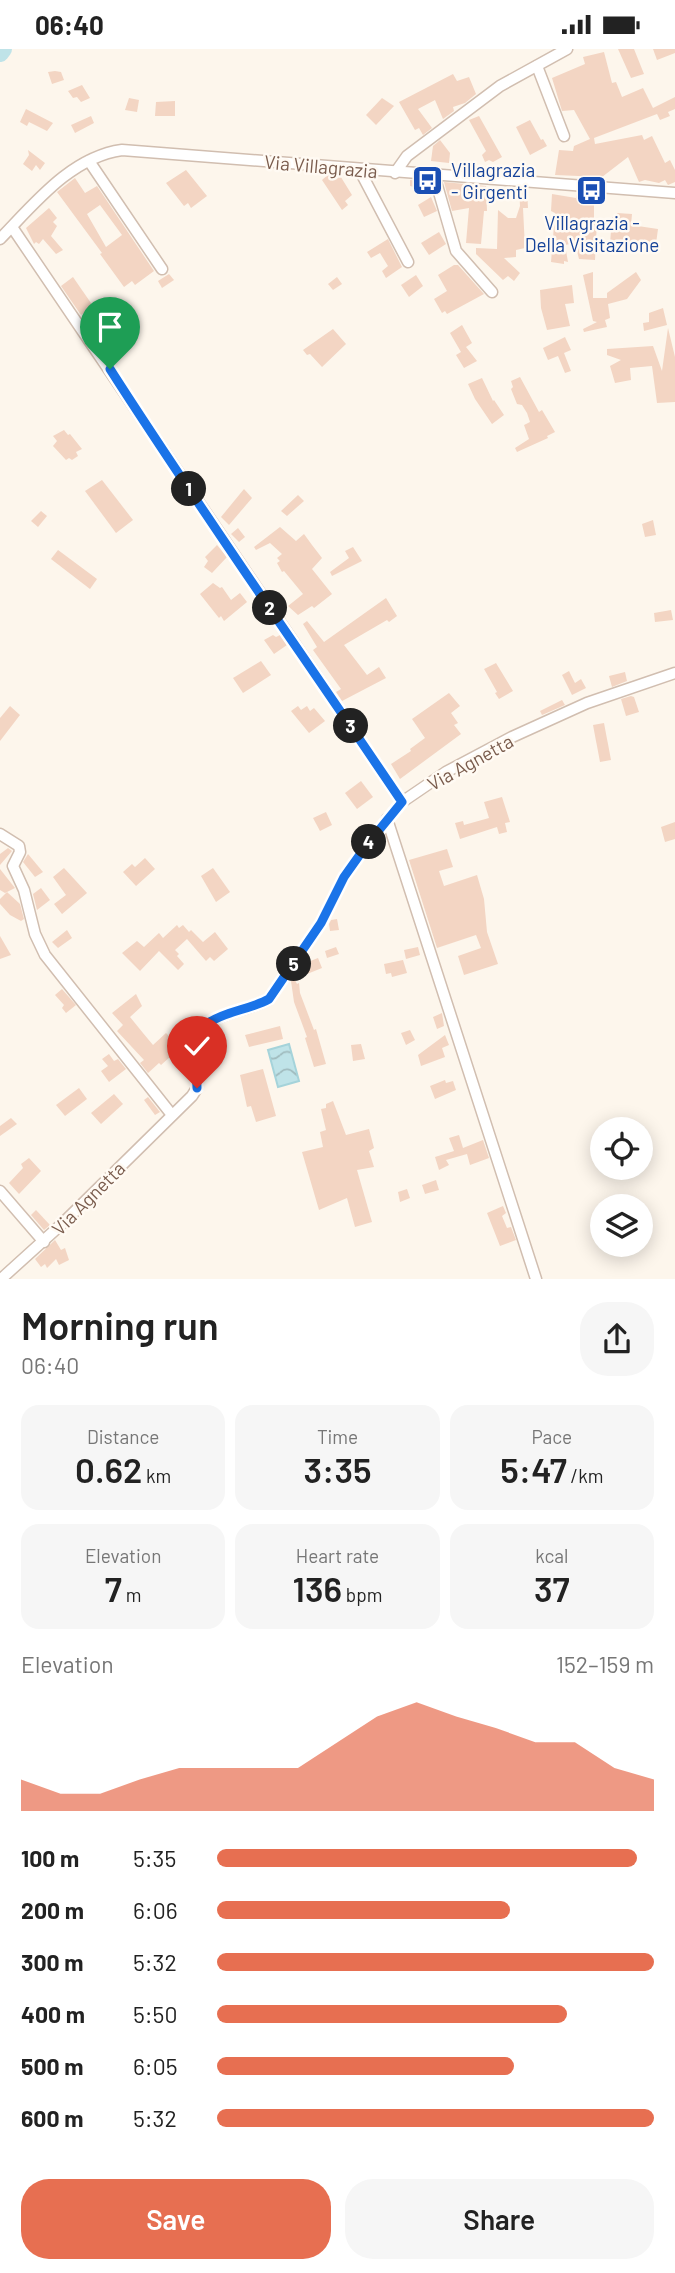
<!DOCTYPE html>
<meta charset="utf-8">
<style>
:root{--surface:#fff;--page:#f6f6f6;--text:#222;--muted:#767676;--accent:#e76f51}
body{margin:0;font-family:Barlow,sans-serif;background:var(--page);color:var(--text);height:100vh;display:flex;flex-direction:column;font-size:26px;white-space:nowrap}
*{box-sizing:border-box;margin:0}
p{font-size:23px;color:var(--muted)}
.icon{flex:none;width:38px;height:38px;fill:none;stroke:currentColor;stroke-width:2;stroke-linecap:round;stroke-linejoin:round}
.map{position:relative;height:1230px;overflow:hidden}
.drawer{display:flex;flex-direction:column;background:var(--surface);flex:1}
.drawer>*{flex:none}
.tools{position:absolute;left:590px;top:1068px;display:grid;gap:14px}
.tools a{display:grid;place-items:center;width:63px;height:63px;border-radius:50%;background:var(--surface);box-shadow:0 4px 18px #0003;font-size:35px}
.pin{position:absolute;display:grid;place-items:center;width:60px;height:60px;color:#fff;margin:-72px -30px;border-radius:50% 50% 50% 0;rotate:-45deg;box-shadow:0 0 7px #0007}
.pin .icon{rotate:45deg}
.km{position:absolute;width:35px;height:35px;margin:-18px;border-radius:50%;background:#222;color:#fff;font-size:19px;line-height:35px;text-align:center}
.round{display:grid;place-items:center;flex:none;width:74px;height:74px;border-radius:28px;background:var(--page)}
.head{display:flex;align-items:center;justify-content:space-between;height:119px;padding:0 21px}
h1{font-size:38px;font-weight:600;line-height:52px}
.stats{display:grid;grid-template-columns:repeat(3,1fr);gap:10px;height:119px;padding:7px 21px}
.stats div{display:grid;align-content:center;border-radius:18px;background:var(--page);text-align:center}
.stats b{font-size:35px;font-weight:600}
.stats small{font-size:19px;font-weight:400}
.stats p{font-size:19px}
.chart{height:196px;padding:14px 21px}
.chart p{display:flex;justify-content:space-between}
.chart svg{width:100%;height:126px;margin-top:7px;fill:var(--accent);opacity:.7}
.button{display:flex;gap:14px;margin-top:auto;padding:14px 21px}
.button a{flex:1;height:80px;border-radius:28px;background:var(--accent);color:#fff;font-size:28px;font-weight:600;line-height:80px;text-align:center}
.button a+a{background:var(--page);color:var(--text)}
ul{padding:0 21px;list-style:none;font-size:23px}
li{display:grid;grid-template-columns:112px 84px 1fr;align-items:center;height:52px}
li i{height:18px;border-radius:9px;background:var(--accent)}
.status{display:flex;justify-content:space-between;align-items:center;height:49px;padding:0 35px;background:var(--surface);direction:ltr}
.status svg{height:19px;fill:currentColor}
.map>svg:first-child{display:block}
.water{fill:url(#water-waves);stroke:#a5d3da;stroke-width:2}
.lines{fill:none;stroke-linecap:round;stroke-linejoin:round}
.river{stroke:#bfe3e8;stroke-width:18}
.building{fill:#f3d5c3;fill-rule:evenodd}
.minor-casing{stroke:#d1beb0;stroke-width:13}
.minor{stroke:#fff;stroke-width:10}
.route-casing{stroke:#fff;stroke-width:14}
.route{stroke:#1a73e8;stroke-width:9}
.labels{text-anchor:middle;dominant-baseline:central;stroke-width:5;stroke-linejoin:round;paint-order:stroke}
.street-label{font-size:19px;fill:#7a5c4d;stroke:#fffaf3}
.transit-label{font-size:19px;fill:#164399;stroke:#fffaf3;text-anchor:start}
</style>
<div class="status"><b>06:40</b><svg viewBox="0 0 49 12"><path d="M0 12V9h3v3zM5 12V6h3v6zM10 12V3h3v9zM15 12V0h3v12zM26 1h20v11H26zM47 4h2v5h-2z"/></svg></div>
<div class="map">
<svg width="675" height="1230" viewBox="0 0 675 1230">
<defs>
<pattern id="water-waves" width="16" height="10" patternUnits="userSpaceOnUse" patternTransform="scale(1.75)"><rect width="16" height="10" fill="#bfe3e8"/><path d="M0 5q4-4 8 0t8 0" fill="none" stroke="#a0bbbe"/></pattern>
</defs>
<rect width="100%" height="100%" fill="#fdf6ec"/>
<polygon class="water" points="289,995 299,1032 278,1038 268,1001"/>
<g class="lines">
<polyline class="river" points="0,4 3,0"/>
</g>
<g class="building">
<polygon points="618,0 634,0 644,25 631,29"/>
<polygon points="653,0 675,0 675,4 657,11"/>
<polygon points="604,3 612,34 616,33 622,48 643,39 653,59 675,48 675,60 668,63 670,67 660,71 657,65 594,89 595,95 642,86 644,91 652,87 665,114 670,111 675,121 675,133 668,136 665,131 659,134 645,131 639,133 628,108 602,128 555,126 559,101 573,102 574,97 590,90 574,61 562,62 552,29 585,15 583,8"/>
<polygon points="55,22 61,23 64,31 52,35 48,23"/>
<polygon points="453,25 457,32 469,28 476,45 465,54 453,58 454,62 443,70 435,51 418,60 432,79 423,86 419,79 415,81 399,53"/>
<polygon points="82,36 90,49 81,53 77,48 73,49 68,42"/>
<polygon points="129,49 139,51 137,63 125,61"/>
<polygon points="382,49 394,57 376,76 366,66"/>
<polygon points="175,52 175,67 155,67 156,53"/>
<polygon points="26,60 53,74 47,82 29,73 27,77 20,73"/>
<polygon points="91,67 94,74 75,84 71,76"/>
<polygon points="479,67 502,108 493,113 489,111 485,113 482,106 486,102 469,71"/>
<polygon points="530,71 541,91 543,90 547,97 530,106 516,78"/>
<polygon points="440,91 450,104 449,114 431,112 433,97"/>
<polygon points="28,101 45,114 40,121 36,116 32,122 23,115 29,106"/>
<polygon points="186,121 207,147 191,159 188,154 184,157 166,134"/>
<polygon points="329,125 332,127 339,125 352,146 345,152 348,156 342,161 322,131"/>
<path d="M75,129L85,144L97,137L154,222L135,236L132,232L124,238L100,205L102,204L57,143ZM100,156L122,186L106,198L87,165Z"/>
<polygon points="410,131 423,132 422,140 410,137"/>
<polygon points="444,133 486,137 487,162 484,162 481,195 466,194 469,159 452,162"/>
<polygon points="519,139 527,140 528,159 523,159 525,199 516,201 516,208 504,209 520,224 514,232 508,227 503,231 476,205 476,199 497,200 498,161 508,169 516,169 520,157"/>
<polygon points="552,145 576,149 577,145 599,146 599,155 594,156 594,171 597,172 595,211 579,210 575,194 565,196 568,213 564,212 564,215 551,213 555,164 551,162"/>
<polygon points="431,148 437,162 424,168 418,156"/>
<polygon points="49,159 57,169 53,173 57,177 51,187 63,201 56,205 43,190 39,195 36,193 34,195 26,179"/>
<polygon points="617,164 632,165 631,176 658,180 655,202 647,201 647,194 622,193 622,197 610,195 612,168 616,169"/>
<polygon points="439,183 446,195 429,206 421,194"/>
<polygon points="388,190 402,218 386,229 382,222 388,217 380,204 371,209 367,203"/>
<polygon points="454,216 458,216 484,245 447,265 445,262 442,264 434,250 447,242 438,226"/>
<polygon points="593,223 593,249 607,249 607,244 636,223 641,231 627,250 608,255 610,269 605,271 607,278 584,283 583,280 597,273 593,272 583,226"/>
<polygon points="169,225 174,231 162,239 158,232"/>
<polygon points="416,226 423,237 409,248 401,236"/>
<polygon points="73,228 93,257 81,266 61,237"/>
<polygon points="337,228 342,235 333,241 328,235"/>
<polygon points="572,236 574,254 565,255 570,277 547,281 541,259 540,241"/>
<polygon points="663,259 667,276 644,282 643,274 649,273 649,264"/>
<polygon points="462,276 472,294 466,298 477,312 464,319 456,306 461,303 450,284"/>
<polygon points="668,279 675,308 675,353 657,354 652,317 630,319 631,331 615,334 610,317 621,311 607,306 607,300 653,297 662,322"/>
<polygon points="333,280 346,295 322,318 310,305 307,306 303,301"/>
<polygon points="565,288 571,301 564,304 571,322 565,324 558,307 548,311 543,299"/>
<polygon points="520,328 539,363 542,361 555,383 547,387 548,389 517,403 515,399 529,390 524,376 530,373 527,364 522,356 517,355 511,340 513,338 511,332"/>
<polygon points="482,329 493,352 494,351 504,366 492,375 475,350 468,335"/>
<polygon points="64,381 68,386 70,385 82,400 76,403 78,407 72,411 69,409 66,411 53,397 57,392 53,387"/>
<polygon points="102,431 133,471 116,484 85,442"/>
<polygon points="244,440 252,449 229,476 221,468"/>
<polygon points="298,446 304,452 287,467 281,462"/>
<polygon points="41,462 47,467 38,478 31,472"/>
<polygon points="653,471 656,486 645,488 642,475"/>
<polygon points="280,478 296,492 304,485 312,496 322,509 312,520 332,545 314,559 312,557 298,566 288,557 303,545 284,522 282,523 277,514 280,512 277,509 282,505 270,494 256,501 254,498"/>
<polygon points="238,479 245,488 239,493 231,485"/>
<polygon points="217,496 227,508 212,524 204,518 208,512 205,508"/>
<polygon points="353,498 362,512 332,527 330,523 349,509 345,502"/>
<polygon points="58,501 97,530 90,540 51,510"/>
<polygon points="213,534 220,539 222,538 231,551 240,544 247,553 224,572 221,567 219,569 200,545"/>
<polygon points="386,549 397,567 389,573 387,571 344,596 367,626 379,618 386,629 342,652 336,643 341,640 313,601 317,598 303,575 307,572 324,593"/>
<polygon points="671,561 673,571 655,573 654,564"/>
<polygon points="273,586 276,588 280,586 287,596 274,605 264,591"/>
<polygon points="261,612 271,626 243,644 233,629"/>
<polygon points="496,614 513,642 499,650 495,644 497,643 484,620"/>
<polygon points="569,622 575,634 581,630 586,639 572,646 562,626"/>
<polygon points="625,623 627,632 612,638 609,627"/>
<polygon points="449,644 460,657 451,664 458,674 454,676 461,685 400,730 391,715 411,702 410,700 425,689 412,670"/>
<polygon points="631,647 634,648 639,663 626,667 621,650"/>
<polygon points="562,651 565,656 542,666 540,662"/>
<polygon points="10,657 20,666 0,692 0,669"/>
<polygon points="298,657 301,661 307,657 310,662 314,659 325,672 309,684 291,662"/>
<polygon points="604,674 611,711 600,713 593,676"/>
<polygon points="361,732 373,748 357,760 345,744"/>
<polygon points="502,748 510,773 505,774 507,783 499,785 497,778 460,790 455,774 463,772 464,776 489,769 484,753"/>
<polygon points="326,763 332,776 320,782 313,769"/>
<polygon points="675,773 675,790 665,793 661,778"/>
<polygon points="8,799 12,802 0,816 0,805"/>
<polygon points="447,800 453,818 439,822 444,837 477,826 484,850 487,883 498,915 464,926 458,907 481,899 476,886 437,899 409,811"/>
<polygon points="28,805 43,823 35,828 23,813"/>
<polygon points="145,809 155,820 136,837 123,823 132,815 135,818"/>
<polygon points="64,819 87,844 62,865 54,855 66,846 53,828"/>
<polygon points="213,819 230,843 216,853 201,827"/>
<polygon points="0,820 15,839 5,844 0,841"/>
<polygon points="41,839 50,851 37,861 33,845"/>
<polygon points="7,843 20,855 24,870 21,872 10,866 0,855 0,850"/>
<polygon points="337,870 339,881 330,882 329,875 331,871"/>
<polygon points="177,876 179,879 183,876 189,883 191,881 203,893 215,883 228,900 214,912 210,908 206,912 187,890 175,901 179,905 177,907 184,915 178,921 159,902 140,922 122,904 137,892 144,898 159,884 163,889"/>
<polygon points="67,881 72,889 58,899 52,893"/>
<polygon points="0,887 11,906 0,910"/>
<polygon points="336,898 339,905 327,909 325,902"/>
<polygon points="418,898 420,906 406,910 404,901"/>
<polygon points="318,909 322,919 307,925 303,915"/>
<polygon points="403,911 407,924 392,928 391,924 386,925 384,915"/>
<polygon points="295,931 297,935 299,934 300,944 314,981 316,980 326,1015 314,1018 305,989 307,988 294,953 291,932"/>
<polygon points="62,940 76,956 66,964 62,959 64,956 55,946"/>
<polygon points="136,945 142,957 130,968 143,984 153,996 166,984 180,999 161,1016 159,1014 148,1024 140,1014 144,1011 117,982 123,976 112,964"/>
<polygon points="442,964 444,977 437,980 433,968"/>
<polygon points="280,977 283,990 249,998 245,986"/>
<polygon points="410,981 415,991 406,996 401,984"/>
<polygon points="445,986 449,996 442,999 445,1008 421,1017 418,1006"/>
<polygon points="361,995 365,1010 353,1012 351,996"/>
<polygon points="109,1005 114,1012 118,1010 126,1020 109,1033 101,1022 108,1017 102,1010"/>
<polygon points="263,1020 276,1067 256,1073 251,1057 247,1058 240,1026"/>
<polygon points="445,1031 446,1034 453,1032 456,1041 435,1050 430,1037"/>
<polygon points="79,1039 87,1050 65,1067 56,1056"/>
<polygon points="114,1045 123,1055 101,1075 91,1064"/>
<polygon points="148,1048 160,1063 155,1066 144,1051"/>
<polygon points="333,1052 346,1086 369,1080 374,1099 369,1102 374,1118 357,1121 372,1173 355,1178 347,1149 319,1161 302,1103 323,1098 320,1083 326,1081 321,1060 326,1059 326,1055"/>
<polygon points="11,1069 17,1075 0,1087 0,1077"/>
<polygon points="459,1086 463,1099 483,1091 489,1109 470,1116 467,1105 446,1111 449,1116 439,1121 435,1108 454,1102 449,1089"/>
<polygon points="29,1109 41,1122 19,1145 9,1134 23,1119 21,1115"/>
<polygon points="436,1131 439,1141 425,1145 422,1136"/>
<polygon points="407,1140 410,1149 400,1153 398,1143"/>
<polygon points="503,1157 506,1164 502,1167 507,1179 511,1178 516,1191 500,1197 487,1164"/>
<polygon points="36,1161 50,1176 44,1181 31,1166"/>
<polygon points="55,1191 61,1201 65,1199 69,1211 59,1216 56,1210 47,1219 45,1215 41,1218 35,1210"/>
</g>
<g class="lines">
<defs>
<g id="minor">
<polyline points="537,17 564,87"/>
<polyline points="89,112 162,220"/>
<polyline points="359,120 408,213"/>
<polyline points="395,124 407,107 500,37 567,0"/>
<polyline points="434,126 456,202 492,243"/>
<polyline points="12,178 402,753"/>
<path d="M0,190C34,155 71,108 122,101L675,144"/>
<polyline points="387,770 536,1230"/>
<polyline points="0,785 19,797 20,803 13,817 24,841 35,885 45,906 172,1066"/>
<polyline points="0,1142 44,1193"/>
<path d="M1,1230L64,1173L192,1047L197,1039C197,1026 192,1013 193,1000C198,963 243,965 269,950L321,874L344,828L366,797L402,753L446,723L512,688L587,654L675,624"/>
</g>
</defs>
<use href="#minor" class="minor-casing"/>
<use href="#minor" class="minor"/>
</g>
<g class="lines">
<defs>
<path id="route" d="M110,320C204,467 305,609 402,753L366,797L344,828L321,874L269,950C243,965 198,962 193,1000C192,1013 197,1026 197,1039"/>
</defs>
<use href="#route" class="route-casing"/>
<use href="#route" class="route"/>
</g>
<defs>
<symbol id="bus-square" viewBox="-11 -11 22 22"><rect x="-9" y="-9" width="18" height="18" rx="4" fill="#1a4fb4" stroke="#fffaf3"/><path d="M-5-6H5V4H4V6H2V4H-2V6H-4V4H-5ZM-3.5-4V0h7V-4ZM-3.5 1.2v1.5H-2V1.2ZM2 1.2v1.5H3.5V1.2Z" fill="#fff"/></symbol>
</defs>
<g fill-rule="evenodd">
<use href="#bus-square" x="410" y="114" width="35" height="35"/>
<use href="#bus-square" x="574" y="124" width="35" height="35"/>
</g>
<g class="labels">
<g class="street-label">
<text transform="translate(321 117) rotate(5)">Via Villagrazia</text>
<text transform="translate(470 713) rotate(-29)">Via Agnetta</text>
<text transform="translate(88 1149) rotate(-45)">Via Agnetta</text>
</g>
<g class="transit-label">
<text x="451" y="120">Villagrazia<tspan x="451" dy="22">- Girgenti</tspan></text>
<text x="592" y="173" text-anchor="middle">Villagrazia -<tspan x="592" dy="22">Della Visitazione</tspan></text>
</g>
</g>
</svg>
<div class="tools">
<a><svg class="icon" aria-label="locate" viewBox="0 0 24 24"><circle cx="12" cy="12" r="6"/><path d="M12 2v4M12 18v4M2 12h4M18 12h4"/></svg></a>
<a><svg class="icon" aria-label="layers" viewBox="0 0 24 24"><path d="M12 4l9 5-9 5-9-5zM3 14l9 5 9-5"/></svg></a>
</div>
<div class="pin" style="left:110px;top:320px;background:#1e9e55"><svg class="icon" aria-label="arrive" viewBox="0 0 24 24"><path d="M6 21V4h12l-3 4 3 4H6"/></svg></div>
<div class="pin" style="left:197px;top:1039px;background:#d93025"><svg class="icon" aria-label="check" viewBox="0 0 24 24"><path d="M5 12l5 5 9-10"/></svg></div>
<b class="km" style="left:189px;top:440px">1</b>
<b class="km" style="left:270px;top:559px">2</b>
<b class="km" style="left:351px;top:677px">3</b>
<b class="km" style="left:369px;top:793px">4</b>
<b class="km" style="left:294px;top:915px">5</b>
</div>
<section class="drawer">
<div class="head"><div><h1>Morning run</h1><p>06:40</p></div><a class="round"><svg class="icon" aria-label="share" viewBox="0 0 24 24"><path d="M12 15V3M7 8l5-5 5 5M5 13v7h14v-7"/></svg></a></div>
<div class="stats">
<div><p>Distance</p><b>0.62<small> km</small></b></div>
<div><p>Time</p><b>3:35</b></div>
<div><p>Pace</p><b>5:47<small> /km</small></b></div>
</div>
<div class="stats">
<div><p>Elevation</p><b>7<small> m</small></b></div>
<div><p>Heart rate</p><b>136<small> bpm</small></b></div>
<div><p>kcal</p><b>37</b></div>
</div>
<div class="chart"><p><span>Elevation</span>152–159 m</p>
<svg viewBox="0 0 160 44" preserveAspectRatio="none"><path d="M0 44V33L10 38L20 38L30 33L40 29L50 29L60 29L70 29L80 20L90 11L100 6L110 11L120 15L130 20L140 20L150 29L160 33V44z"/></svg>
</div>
<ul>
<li><b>100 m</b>5:35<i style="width:96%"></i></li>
<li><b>200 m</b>6:06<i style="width:67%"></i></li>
<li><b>300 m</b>5:32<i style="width:100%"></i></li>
<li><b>400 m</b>5:50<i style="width:80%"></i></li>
<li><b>500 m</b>6:05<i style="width:68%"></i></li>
<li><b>600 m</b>5:32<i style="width:100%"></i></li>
</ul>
<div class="button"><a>Save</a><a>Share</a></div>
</section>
